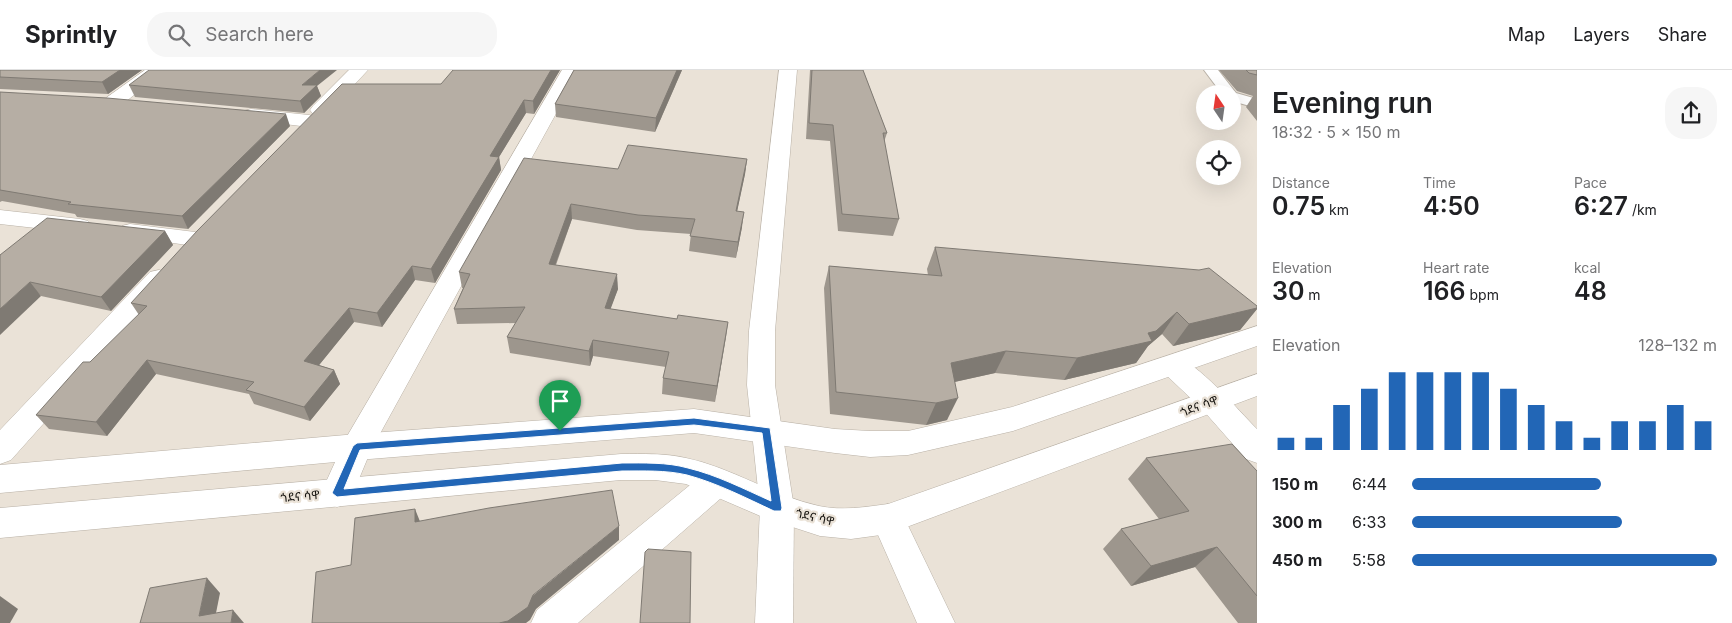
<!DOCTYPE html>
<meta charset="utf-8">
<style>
:root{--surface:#fff;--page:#f6f6f6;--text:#202124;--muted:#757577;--line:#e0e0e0;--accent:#2266b6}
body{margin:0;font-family:Inter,"Noto Sans Ethiopic",sans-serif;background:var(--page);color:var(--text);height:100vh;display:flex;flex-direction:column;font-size:19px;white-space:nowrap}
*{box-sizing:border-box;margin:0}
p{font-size:16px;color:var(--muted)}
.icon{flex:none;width:28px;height:28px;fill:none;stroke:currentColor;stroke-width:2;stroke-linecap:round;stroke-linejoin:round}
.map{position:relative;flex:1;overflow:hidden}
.panel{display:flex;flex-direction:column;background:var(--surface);width:475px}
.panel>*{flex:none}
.needle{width:32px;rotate:347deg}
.controls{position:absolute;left:1196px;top:15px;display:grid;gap:10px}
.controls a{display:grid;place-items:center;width:45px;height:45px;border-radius:50%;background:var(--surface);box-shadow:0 5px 20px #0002;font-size:25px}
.pin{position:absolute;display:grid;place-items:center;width:42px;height:42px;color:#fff;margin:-51px -21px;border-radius:50% 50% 50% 0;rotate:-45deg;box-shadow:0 0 5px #0007}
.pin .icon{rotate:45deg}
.round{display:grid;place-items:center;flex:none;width:52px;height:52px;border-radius:20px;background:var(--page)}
.headline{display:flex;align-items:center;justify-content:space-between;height:85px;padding:0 15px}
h1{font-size:28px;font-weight:600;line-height:38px}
.stats{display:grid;grid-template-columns:repeat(3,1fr);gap:8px;height:85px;padding:5px 15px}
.stats div{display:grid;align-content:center}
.stats b{font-size:25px;font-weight:600}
.stats small{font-size:14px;font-weight:400}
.stats p{font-size:14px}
.chart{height:140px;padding:10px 15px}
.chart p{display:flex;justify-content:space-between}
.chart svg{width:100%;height:90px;margin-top:5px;stroke:var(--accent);stroke-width:6}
ul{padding:0 15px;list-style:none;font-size:16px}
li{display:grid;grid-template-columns:80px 60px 1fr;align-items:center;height:38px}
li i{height:12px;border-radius:6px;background:var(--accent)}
header{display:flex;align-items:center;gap:30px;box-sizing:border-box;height:70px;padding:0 25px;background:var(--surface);border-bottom:1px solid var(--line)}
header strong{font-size:24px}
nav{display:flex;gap:28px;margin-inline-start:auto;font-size:18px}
.search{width:350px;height:45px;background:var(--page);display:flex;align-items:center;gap:12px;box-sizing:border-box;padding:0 18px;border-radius:20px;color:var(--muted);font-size:19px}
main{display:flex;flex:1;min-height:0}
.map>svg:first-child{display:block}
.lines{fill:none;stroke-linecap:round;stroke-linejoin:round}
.lane-casing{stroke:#b9b1a6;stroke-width:2}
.street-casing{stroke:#b9b1a6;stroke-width:1}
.secondary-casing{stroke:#b9b1a6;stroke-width:1}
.primary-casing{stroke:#b9b1a6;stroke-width:1}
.lane{fill:#fff;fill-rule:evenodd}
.street{fill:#fff;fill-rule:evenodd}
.secondary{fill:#fff;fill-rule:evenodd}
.primary{fill:#fff;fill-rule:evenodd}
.wall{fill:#9d968d}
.shaded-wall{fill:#7f7a73}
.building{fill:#b6aea4;stroke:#7f7a73}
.route{fill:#2266b6;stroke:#fff;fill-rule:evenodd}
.labels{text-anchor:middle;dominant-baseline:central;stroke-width:4.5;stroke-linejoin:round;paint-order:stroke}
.street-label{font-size:12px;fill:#14120e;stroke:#eae2d7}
</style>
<header>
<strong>Sprintly</strong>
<div class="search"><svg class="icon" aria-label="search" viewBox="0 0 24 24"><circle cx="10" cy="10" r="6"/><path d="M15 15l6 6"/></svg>Search here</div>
<nav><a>Map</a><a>Layers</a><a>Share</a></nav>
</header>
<main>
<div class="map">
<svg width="1257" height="553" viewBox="0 0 1257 553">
<rect width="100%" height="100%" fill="#eae2d7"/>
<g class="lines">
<defs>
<polygon id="lane" points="1204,0 1218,0 1236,23 1257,29 1257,38 1232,31 1232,24 1222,24"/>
<g id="street">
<polygon points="145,0 166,0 120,36 113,38 106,36 104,32 106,28"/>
<polygon points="349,0 368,0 327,44 320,46 313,44 310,40 313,36"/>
<polygon points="562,0 580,0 371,380 349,433 337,437 325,433 321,423 346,368"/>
<polygon points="251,39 309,45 316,47 319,51 316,55 309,57 244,49 241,45 244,41"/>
<polygon points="0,140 80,149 88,151 92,156 88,161 80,163 0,154"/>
<polygon points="130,154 195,162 203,164 207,169 203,174 195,176 122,166 118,161 122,156"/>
<polygon points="159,200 168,202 172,208 168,214 11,390 0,394 0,360 150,202"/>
<path d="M1173,285C1199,293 1237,339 1257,359V393L1246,389L1202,339L1163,302L1159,295L1163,288Z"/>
<polygon points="717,398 728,402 733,412 728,422 578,553 531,553 537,540 706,402"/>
<polygon points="777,424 789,428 794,438 793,553 755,553 760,438 765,428"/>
<polygon points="888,434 900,439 955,553 917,553 871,449 876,439"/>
</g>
<polygon id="secondary" points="779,0 797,0 775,261 775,315 794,438 789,448 777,452 765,448 760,438 747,315 749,261"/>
<g id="primary">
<polygon points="1257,256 1257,276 1013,361 908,385 870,387 835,383 694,363 357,390 0,423 0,395 357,364 694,339 835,359 870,361 908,361 1012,337"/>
<path d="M1257,304V326L888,464L851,469L820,466L765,448L686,414L655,410H621L0,468V438L621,384C643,384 665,383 686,388C731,397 773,426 819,436C842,441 865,437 888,434Z"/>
</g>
</defs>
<use href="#lane" class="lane-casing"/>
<use href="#street" class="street-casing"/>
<use href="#secondary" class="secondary-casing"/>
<use href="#primary" class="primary-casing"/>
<use href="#lane" class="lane"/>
<use href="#street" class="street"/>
<use href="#secondary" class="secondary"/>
<use href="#primary" class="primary"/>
</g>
<g class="wall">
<polygon points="0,0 142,0 108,24 0,19"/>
<polygon points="560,0 534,44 526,43 499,87 501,100 435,213 415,210 382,257 354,252 319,295 334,300 340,314 310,351 254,334 249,324 156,304 107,366 49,359 36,345 139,245 131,233 441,14"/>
<polygon points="574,0 682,0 655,62 556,47 555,34"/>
<polygon points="810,0 863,0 887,63 884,72 899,149 893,166 838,161 830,71 806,69"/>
<polygon points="1219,0 1257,0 1257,51 1246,37 1253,26 1237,21"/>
<polygon points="129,15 317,16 321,26 304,43 135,27"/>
<polygon points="0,22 290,56 188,159 77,147 75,144 2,131 0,132"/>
<polygon points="747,89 745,104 737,141 742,157 736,188 689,181 691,164 637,160 572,149 556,195 618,219 610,239 677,249 728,252 715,332 662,324 663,308 666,297 593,286 590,296 510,283 507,267 516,253 457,254 454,239 463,218 462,218 459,202 618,99"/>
<polygon points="165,161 173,175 111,241 41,226 0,185"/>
<polygon points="935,177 1257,236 1257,239 1240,260 1173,276 1162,264 1148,276 1136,293 1064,310 995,303 954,312 947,350 926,355 830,344 824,218 829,196 928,205 927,199"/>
<polygon points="1146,388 1257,401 1257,553 1238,553 1195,497 1131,516 1103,479 1121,459 1159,449 1128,409"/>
</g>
<g class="shaded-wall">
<polygon points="120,0 142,0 108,24 102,12"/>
<polygon points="320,0 337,0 317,16 321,26 304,43 300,31 302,15"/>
<polygon points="551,0 560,0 534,44 533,31"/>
<polygon points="677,0 682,0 655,62 656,48"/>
<polygon points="524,30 526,43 499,87 501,100 435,213 431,199 490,86"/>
<polygon points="286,44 290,56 188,159 182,146"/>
<polygon points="747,89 745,104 734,156 736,141"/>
<polygon points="571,134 572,149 550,209 549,194"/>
<polygon points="744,142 742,157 736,188 738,172"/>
<polygon points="165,161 173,175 111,241 101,227"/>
<polygon points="412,196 415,210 382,257 377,243"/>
<polygon points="617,204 618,219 605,254 605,238"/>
<polygon points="30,212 41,226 0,265 0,239"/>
<polygon points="349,238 354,252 311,305 304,291"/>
<polygon points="1257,238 1257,239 1240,260 1173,276 1189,254"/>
<polygon points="1177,242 1162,264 1148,276 1136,293 1064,310 1077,288 1148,263"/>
<polygon points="728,252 726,267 715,332 717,316"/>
<polygon points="593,270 593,286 590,296 589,281"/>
<polygon points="1006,281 995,303 941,315 951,293"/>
<polygon points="147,290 156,304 107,366 96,352"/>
<polygon points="334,300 340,314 310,351 304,337"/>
<polygon points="958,328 947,350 926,355 936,333"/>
<polygon points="415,439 421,454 415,452"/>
<polygon points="619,456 619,470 536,539 530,550 526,553 499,553"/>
<polygon points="1217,477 1195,497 1131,516 1151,496"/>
<polygon points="207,508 220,523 214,553 199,546"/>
<polygon points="0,526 18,539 10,553 0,553"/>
<polygon points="233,540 244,553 231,553"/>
</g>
<g class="building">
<polygon points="0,0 120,0 102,12 0,7"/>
<polygon points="149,0 320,0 302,15 317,15 300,31 129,15"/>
<polygon points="453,0 551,0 533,31 524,30 490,86 499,87 431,199 412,196 377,243 349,238 304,291 334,300 304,337 246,320 254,312 147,290 96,352 36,345 83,292 90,292 147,236 131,233 197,161 342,14 441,14"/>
<polygon points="574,0 677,0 656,48 555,34"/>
<polygon points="812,0 863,0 887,63 883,63 899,149 842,144 833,55 809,53"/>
<polygon points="1246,0 1257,0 1257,5 1249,3"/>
<polygon points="0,22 107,28 286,44 182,146 68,134 71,132 0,120"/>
<polygon points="628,75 747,89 736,141 744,142 738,172 690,166 695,149 638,145 571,134 549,194 617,204 605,238 677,249 678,245 728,252 717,316 663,308 669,282 593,270 589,281 507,267 525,237 454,239 470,204 459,202 524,88 618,99"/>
<polygon points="47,148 165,161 101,227 30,212 0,239 0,185"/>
<polygon points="935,177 1199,200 1209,198 1257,236 1257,238 1189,254 1177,242 1156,261 1148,263 1152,271 1077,288 1006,281 951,293 958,328 936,333 836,322 829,196 942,206"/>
<polygon points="1232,374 1257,401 1257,526 1217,477 1151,496 1121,459 1189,441 1146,388"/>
<polygon points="612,420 619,456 533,525 528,537 508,551 499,553 312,553 316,502 351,495 355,448 415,439 415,452 489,438"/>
<polygon points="648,479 691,482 690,553 640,553 645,482"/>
<polygon points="207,508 199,546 233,540 231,553 140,553 150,518"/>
</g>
<path class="route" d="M694,348L770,358L782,438L781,441H774C746,428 717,413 687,405C666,400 643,401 622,401L337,427L332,423L353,376L357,373ZM694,355L762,363L771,431C744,419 717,405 688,398C667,392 643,393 622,393L344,419L360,380Z"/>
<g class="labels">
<g class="street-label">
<text transform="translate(1199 336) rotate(-20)">ጎደና ሳዋ</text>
<text transform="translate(300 426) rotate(-5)">ጎደና ሳዋ</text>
<text transform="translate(815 447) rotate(13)">ጎደና ሳዋ</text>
</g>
</g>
</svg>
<div class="controls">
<a><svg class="needle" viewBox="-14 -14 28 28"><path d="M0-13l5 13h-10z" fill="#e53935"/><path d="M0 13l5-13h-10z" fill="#757577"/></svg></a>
<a><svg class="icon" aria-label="locate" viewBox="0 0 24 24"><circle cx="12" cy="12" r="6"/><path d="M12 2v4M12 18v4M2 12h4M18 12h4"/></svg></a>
</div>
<div class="pin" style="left:560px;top:361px;background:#1e9e55"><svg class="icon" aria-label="arrive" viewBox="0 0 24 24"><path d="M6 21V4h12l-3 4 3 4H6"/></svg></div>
</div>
<section class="panel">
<div class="headline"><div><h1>Evening run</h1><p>18:32 · 5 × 150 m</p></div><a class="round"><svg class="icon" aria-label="share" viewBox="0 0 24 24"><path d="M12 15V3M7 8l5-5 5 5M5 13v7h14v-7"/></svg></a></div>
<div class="stats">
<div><p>Distance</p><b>0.75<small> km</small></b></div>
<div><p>Time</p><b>4:50</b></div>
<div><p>Pace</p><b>6:27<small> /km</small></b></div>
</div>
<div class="stats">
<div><p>Elevation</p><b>30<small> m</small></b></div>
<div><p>Heart rate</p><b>166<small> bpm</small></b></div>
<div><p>kcal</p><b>48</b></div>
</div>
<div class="chart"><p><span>Elevation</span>128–132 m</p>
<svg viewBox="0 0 160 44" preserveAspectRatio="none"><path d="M5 44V38M15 44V38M25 44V22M35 44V14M45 44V6M55 44V6M65 44V6M75 44V6M85 44V14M95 44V22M105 44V30M115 44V38M125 44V30M135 44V30M145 44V22M155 44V30"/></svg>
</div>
<ul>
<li><b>150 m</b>6:44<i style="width:62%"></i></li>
<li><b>300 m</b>6:33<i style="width:69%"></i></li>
<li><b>450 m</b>5:58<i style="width:100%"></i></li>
</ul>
</section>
</main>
